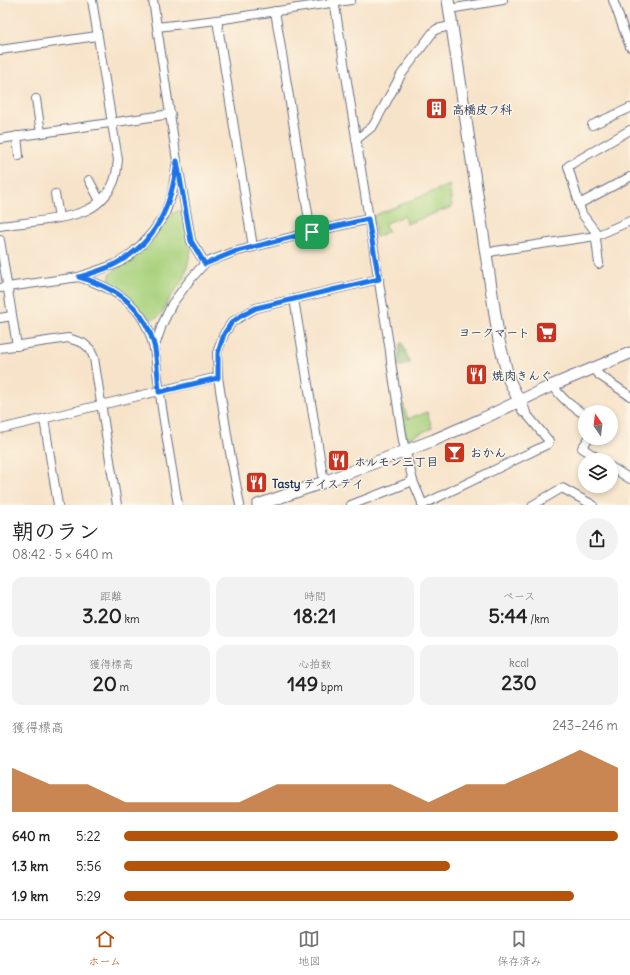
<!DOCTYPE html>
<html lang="ja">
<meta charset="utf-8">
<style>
:root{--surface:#fff;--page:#f2f2f2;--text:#222;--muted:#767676;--line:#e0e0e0;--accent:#b45309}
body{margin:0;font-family:Delius,"Klee One",sans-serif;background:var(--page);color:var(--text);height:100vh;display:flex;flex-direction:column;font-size:15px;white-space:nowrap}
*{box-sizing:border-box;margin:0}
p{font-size:13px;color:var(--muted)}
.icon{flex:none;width:22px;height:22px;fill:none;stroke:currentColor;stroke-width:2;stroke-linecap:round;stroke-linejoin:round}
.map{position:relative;height:505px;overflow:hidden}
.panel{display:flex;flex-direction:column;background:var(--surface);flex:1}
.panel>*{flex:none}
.needle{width:26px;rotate:346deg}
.buttons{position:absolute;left:578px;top:405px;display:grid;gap:8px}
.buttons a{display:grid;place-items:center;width:40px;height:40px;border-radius:50%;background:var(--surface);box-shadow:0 2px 6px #0003;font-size:20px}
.pin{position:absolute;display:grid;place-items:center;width:34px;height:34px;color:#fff;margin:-17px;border-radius:8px;box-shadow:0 2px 6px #0006}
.round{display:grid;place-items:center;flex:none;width:42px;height:42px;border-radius:21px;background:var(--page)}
.overview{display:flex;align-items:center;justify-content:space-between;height:68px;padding:0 12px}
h1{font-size:22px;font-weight:700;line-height:30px}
.stats{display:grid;grid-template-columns:repeat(3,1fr);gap:6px;height:68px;padding:4px 12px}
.stats div{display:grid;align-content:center;border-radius:10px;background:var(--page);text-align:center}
.stats b{font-size:20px;font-weight:700}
.stats small{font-size:11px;font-weight:400}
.stats p{font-size:11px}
.chart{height:112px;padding:8px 12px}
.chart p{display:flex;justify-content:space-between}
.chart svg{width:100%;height:72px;margin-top:4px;fill:var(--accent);opacity:.7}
ul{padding:0 12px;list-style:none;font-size:13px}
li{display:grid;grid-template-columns:64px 48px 1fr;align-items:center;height:30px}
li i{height:10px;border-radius:5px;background:var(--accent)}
.dock{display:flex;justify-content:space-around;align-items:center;height:56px;border-top:1px solid var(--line);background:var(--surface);font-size:11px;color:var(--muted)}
.dock a{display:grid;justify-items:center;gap:2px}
.dock .current{color:var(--accent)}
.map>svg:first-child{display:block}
.green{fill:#a8d27e;stroke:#62806e}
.forest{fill:#86b46d;stroke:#507266}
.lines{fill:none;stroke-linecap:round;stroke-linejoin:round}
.street-casing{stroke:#686e83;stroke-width:10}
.secondary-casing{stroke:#686e83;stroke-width:13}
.street{stroke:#fff;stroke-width:8}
.secondary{stroke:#fff;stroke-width:11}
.route-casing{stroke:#fff;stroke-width:8}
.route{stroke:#1a73e8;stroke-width:5}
.labels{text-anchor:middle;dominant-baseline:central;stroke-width:3;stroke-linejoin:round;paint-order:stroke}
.poi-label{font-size:12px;font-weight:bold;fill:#1b2f5e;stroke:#fcf5e5;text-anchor:start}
</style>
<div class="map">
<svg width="630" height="505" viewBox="0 0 630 505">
<rect width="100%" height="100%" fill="#fcf5e5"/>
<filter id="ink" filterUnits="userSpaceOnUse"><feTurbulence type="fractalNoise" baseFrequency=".025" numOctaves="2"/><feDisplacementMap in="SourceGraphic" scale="8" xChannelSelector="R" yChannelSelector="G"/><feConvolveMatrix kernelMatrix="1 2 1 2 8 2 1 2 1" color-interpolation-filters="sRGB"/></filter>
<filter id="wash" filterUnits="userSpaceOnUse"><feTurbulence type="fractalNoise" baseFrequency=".012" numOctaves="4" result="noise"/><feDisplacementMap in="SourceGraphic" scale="16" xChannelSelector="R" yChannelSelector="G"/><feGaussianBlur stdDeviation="0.9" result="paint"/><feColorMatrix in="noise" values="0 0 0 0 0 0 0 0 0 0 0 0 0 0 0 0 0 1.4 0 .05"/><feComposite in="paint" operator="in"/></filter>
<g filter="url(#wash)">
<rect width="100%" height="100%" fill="#f7e3c9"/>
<g class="green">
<polygon points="449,185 452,207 406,224 404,216 384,224 386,228 387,228 389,231 376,237 373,216"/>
<polygon points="182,210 191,249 185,277 167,302 163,312 158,317 153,319 148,318 128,297 116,288 110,281 110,274 124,262 130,261 137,255 154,238 167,218 175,212"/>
<polygon points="403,404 408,419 417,415 418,416 427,412 432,428 406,439 400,405"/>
</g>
<polygon class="forest" points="402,342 410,363 400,367 398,366 400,344"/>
</g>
<g filter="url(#ink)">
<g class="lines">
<defs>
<g id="street">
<polyline points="334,0 390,351 391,362 403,441 413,481 351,505"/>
<polyline points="613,0 630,47"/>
<polyline points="449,9 503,0"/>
<polyline points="275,11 311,232"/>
<polyline points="217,20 253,247"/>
<polyline points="157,27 217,20 351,0"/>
<polyline points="0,50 97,36"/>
<polyline points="36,99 41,133"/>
<polyline points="592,125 630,108"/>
<polyline points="17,136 19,156"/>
<polyline points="0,139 171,114"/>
<polyline points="356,140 373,126 401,75 433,32 437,29 451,26"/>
<polyline points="179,170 191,241 205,263"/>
<polyline points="89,180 100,201"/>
<polyline points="55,194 59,217"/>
<polyline points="579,204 630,177"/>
<path d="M0,226C26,222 65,220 87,210C99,205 112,190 115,178C117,172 117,166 118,160L92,0"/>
<polyline points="0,240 17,346"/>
<polyline points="485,254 495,251 596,236 630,221"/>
<polyline points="599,264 595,231 582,214 568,166 630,130"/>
<path d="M79,277C104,285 133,298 145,323C157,345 156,370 160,394C165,431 172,468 178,505"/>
<polyline points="0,288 79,277 116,264 129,256 141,245 152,233 164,216 172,194 177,161 153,0"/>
<polyline points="294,299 324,482"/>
<polyline points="0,318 12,316"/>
<polyline points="0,348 68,338 83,343 90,349 94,358 117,505"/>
<polyline points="154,349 162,325 172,304 189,281 205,263 234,252 311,232 369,219"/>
<polyline points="594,367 599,375 630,396"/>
<path d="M553,385C561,399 572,406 585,415"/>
<polyline points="44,419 58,505"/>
<polyline points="0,429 218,377"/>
<polyline points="589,438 582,448 601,460"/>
<polyline points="611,467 630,479"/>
<polyline points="413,481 423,505"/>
<polyline points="240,505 229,447 218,377 217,353 224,334 232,322 256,308 379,279"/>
<polyline points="422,505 548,444 549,441 524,411"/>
<polyline points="533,505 562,488 593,505"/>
</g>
<g id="secondary">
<polyline points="448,0 499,341 509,380 524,411"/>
<polyline points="258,505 324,482 434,440 482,419 553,385 630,353"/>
</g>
</defs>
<use href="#street" class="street-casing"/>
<use href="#secondary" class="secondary-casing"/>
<use href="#street" class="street"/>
<use href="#secondary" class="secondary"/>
</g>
</g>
<g class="lines" filter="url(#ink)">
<defs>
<path id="route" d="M177,161L191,241L205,264L234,252L312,232L368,219L379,279L256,308L241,316L232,322L224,334L218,353V378L159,392C158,378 157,363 155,349C146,308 117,288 79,277C92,273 105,270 117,263C157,242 172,204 177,161Z"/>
</defs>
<use href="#route" class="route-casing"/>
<use href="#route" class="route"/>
</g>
<defs>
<symbol id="building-square" viewBox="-11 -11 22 22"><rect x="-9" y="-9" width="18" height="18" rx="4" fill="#c8321e" stroke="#fcf5e5"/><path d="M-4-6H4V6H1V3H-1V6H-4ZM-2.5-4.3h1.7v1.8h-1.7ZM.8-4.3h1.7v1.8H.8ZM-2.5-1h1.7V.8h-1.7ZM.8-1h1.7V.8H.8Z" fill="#fff"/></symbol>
<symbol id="supermarket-square" viewBox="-11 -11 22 22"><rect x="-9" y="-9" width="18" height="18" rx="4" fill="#c8321e" stroke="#fcf5e5"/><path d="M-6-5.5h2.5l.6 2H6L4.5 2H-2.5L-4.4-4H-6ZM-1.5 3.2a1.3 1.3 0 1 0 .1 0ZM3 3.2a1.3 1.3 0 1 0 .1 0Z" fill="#fff"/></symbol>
<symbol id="restaurant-square" viewBox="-11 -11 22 22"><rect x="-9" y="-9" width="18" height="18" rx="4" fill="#c8321e" stroke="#fcf5e5"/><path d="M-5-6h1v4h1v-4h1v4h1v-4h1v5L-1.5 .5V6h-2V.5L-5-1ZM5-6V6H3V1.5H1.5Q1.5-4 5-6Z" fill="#fff"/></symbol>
<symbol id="bar-square" viewBox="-11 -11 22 22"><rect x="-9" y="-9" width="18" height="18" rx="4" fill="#c8321e" stroke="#fcf5e5"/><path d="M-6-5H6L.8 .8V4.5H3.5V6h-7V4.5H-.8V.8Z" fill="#fff"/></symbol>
</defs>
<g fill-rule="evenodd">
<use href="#building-square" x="424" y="96" width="25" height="25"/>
<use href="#supermarket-square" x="534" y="320" width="25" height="25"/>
<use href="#restaurant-square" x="464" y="362" width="25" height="25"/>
<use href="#bar-square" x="442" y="440" width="25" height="25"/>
<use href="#restaurant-square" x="326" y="448" width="25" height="25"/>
<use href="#restaurant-square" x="244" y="470" width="25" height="25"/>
</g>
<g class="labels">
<g class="poi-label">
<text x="452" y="109">高橋皮フ科</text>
<text x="530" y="332" text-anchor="end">ヨークマート</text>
<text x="492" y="375">焼肉きんぐ</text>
<text x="470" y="452">おかん</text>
<text x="354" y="461">ホルモン三丁目</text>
<text x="272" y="483">Tasty テイステイ</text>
</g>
</g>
</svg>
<div class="buttons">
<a><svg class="needle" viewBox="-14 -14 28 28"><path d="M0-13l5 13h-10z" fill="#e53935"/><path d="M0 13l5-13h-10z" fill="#767676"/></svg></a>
<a><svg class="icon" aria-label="layers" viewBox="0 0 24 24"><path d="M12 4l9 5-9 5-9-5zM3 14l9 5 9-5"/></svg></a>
</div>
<div class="pin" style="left:312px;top:232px;background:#1e9e55"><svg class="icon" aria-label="arrive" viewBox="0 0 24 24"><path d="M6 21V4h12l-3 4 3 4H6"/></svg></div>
</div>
<section class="panel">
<div class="overview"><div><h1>朝のラン</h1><p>08:42 · 5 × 640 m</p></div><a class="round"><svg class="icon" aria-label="share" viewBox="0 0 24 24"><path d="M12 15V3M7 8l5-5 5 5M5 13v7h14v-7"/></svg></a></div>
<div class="stats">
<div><p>距離</p><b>3.20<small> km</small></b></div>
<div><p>時間</p><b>18:21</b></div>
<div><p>ペース</p><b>5:44<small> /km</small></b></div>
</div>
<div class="stats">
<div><p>獲得標高</p><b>20<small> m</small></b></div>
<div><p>心拍数</p><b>149<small> bpm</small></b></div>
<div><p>kcal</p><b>230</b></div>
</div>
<div class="chart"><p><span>獲得標高</span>243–246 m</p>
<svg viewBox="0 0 160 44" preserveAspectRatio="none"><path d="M0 44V17L10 27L20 27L30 38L40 38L50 38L60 38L70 27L80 27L90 27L100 27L110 38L120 27L130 27L140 17L150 6L160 17V44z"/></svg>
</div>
<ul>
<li><b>640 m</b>5:22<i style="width:100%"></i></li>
<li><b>1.3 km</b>5:56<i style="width:66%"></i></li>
<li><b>1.9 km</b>5:29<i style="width:91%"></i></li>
</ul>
</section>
<nav class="dock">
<a class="current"><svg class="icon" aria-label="home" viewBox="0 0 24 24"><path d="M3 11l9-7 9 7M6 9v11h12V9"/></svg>ホーム</a>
<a><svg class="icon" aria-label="map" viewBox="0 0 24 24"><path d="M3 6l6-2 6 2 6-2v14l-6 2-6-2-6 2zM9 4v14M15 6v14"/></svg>地図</a>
<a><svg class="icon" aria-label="saved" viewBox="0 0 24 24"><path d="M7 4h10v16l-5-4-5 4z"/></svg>保存済み</a>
</nav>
